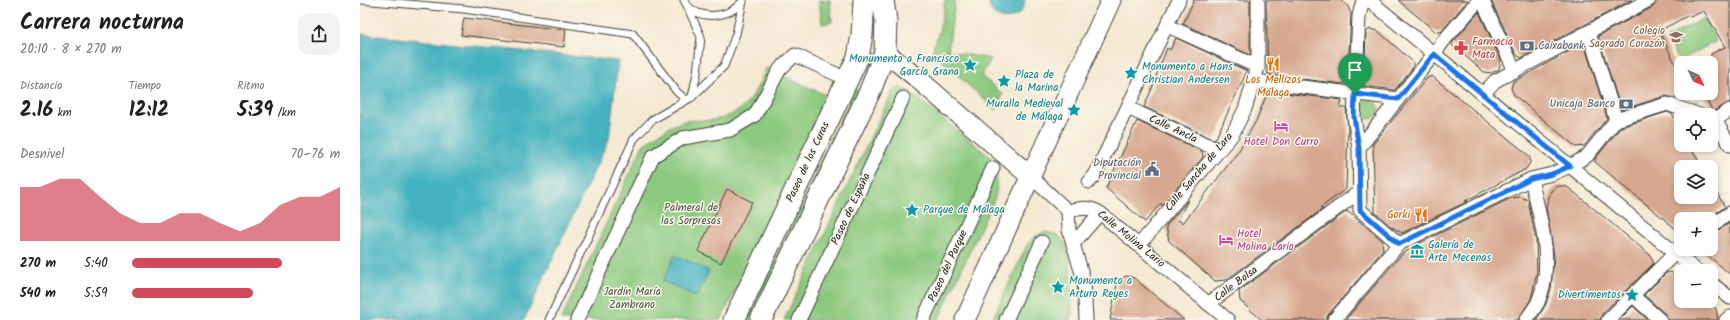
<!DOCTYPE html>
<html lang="es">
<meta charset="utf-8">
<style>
:root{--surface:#fff;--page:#f2f2f2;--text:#222;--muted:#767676;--accent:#d1495b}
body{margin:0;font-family:Kalam,sans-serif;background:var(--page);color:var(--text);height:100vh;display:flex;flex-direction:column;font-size:15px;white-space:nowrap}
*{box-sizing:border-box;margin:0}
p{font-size:13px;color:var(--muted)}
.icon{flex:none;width:22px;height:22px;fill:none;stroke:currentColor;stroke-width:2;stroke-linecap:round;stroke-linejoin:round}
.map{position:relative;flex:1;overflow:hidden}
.panel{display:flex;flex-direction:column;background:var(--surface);width:360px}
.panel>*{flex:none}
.needle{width:26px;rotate:134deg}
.buttons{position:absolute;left:1314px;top:56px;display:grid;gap:8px}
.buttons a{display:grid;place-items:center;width:44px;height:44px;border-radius:8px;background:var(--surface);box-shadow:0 2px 6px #0003;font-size:20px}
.pin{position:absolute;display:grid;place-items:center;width:34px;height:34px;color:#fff;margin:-41px -17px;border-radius:50% 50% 50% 0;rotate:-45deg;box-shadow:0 0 4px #0007}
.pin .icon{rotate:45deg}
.round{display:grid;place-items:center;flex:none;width:42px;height:42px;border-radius:12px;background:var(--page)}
.headline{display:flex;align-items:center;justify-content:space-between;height:68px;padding:0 20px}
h1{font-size:22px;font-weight:700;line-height:30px}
.figures{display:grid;grid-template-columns:repeat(3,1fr);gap:6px;height:68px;padding:4px 20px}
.figures div{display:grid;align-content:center}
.figures b{font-size:20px;font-weight:700}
.figures small{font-size:11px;font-weight:400}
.figures p{font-size:11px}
.chart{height:112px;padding:8px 20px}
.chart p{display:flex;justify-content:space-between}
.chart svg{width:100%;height:72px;margin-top:4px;fill:var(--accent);opacity:.7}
ul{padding:0 20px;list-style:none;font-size:13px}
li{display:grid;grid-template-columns:64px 48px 1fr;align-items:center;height:30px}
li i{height:10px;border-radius:5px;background:var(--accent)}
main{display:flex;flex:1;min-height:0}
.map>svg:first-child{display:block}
.green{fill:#8cc97f;stroke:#54724e}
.water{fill:#44b2c0;stroke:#30676e}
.building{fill:#d7a890}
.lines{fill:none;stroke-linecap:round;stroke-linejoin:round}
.lane-casing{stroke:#3c3b37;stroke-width:9}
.street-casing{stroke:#3c3b37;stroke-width:15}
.secondary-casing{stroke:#3c3b37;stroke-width:21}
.primary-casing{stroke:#3c3b37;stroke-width:23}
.lane{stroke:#fff;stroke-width:7}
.street{stroke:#fff;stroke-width:13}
.secondary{stroke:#fff;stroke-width:19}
.primary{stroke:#fff;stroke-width:21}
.route-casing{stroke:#fff;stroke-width:8}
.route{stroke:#1a73e8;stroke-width:5}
.labels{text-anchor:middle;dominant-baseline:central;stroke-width:3;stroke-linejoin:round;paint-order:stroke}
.education-label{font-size:11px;fill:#785e54;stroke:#fbf7ec;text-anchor:end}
.health-label{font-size:11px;fill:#be3a42;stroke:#fbf7ec;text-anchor:start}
.service-label{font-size:11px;fill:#4e5e75;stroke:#fbf7ec;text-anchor:end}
.culture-label{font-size:11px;fill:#0d838f;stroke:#fbf7ec;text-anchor:start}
.food-label{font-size:11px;fill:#c56008;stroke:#fbf7ec}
.street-label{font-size:11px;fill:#1c1c1c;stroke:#fbf7ec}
.hotel-label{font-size:11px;fill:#b23c85;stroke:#fbf7ec}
.park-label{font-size:11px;fill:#43593f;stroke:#fbf7ec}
</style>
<main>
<section class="panel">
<div class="headline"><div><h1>Carrera nocturna</h1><p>20:10 · 8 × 270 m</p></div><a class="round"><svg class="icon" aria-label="share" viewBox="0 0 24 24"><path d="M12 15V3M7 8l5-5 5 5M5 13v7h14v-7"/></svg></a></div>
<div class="figures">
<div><p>Distancia</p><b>2.16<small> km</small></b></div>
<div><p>Tiempo</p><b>12:12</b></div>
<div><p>Ritmo</p><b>5:39<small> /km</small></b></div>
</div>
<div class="chart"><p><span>Desnivel</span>70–76 m</p>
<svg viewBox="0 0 160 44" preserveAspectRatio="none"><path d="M0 44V11L10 11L20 6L30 6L40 17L50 27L60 33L70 33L80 27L90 27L100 33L110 38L120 33L130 22L140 17L150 17L160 11V44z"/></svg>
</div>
<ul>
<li><b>270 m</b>5:40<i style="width:72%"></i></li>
<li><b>540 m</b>5:59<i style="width:58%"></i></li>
</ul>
</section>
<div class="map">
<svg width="1370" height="320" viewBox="0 0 1370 320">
<rect width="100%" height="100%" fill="#fbf7ec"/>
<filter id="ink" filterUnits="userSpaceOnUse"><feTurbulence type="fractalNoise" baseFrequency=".025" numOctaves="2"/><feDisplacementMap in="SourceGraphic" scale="8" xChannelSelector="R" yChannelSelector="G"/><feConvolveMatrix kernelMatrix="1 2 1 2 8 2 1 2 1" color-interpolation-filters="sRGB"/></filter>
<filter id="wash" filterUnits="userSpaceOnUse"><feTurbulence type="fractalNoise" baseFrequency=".012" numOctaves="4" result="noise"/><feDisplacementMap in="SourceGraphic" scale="16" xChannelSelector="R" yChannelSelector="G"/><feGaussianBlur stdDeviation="0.9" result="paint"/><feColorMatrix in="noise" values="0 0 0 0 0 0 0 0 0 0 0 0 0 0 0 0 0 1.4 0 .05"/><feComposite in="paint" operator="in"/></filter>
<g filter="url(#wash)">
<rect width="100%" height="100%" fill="#f4e9d1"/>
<g class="green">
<polygon points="459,0 470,0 472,22 462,24"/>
<polygon points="585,0 595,0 588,51 631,59 621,76 643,94 636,110 572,52 580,28"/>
<polygon points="1344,18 1356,41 1319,61 1307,38"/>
<path d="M406,68L468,96L361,320H201L283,145C295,136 310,125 325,121C336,119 348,122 359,119C389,111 395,93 406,68Z"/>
<path d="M534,88H539L549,91L630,157C637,170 637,180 636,195L578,320H424Z"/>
<polygon points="495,89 500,92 392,320 386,320"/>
<circle cx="1009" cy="109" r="10"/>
<path d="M684,232C692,233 698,234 703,240C712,251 713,305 711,320H632L667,245L675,236Z"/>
</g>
<g class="water">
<path d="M629,0H665C664,25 628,25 629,0Z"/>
<polygon points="0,34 258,61 249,139 164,320 0,320"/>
<polygon points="315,255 349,271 337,297 303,281"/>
</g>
<g id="blocks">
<g class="building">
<polygon points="834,0 890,0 890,55 823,24"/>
<polygon points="906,0 980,0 988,6 991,14 988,71 987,69 984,84 908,75"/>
<polygon points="1038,0 1108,0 1081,32 1076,32"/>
<polygon points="1131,0 1272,0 1161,58 1156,54"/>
<polygon points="1297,0 1370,0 1370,102 1354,111 1352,110 1343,93 1351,93 1351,54 1365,47 1344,11 1330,17 1329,15 1299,31 1321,75 1321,96 1315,98 1305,96 1261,110 1238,36 1293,7"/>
<polygon points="1119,12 1141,60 1139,69 1131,73 1124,72 1092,45 1093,42"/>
<polygon points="104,18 206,30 204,47 101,35"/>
<polygon points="1010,29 1018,31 1053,62 1053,67 1035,90 1004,86 1006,32"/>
<polygon points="816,38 887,71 855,140 784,107 797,77 796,76 807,48 810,50"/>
<polygon points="1224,43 1247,118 1224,146 1216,147 1154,95 1151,88 1153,82"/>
<polygon points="1072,76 1167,154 1170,158 1170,163 1166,169 1105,201 1108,201 1042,233 1030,226 1015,212 1013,144 1067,78"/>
<polygon points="908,91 982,100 980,108 986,108 988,127 986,189 960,208 963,209 866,280 855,281 809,241 806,226 828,200 818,220 823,223 878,152 896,121"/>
<polygon points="1307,112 1312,114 1321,130 1321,145 1329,145 1342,167 1321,167 1321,197 1351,197 1351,183 1365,207 1347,219 1321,219 1321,233 1235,162 1235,159 1261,127"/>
<polygon points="777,121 842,151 843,157 802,206 801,203 785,222 746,188"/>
<polygon points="1197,186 1205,186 1210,189 1290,255 1293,260 1293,264 1242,314 1240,320 1176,320 1185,306 1191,289 1194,256 1186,207 1191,191"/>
<polygon points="367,189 392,202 361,263 338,251"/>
<polygon points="1160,197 1168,200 1170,211 1176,241 1177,271 1171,299 1158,320 985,320 1043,253 1060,245 1058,244 1151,198"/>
<polygon points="987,211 1022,240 1023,250 968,315 966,320 902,320 880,301 879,291"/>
<polygon points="1370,223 1370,274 1340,249 1351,249 1351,234"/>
<polygon points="1311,272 1321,280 1321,301 1346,301 1356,309 1358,320 1308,320 1305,314 1284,295 1306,273"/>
<polygon points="766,276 774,278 824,320 750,320 757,284 760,279"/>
<polygon points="1273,306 1288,320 1259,320"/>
</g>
</g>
</g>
<g filter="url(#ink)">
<use href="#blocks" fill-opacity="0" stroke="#3c3b37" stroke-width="1"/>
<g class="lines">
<defs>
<g id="lane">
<polyline points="1,0 104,9 273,34 317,92 326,100"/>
<path d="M324,0C332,18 358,19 374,9C377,7 380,4 383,1"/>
<polyline points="328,8 341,37 337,73 332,97"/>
<polyline points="189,320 274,139 292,120 332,97 364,66 376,34 383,1"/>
</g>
<g id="street">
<polyline points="1003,0 999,16 994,117 999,148 1000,210 1039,244"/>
<polyline points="1009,0 1337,271"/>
<polyline points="1122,0 1155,71"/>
<polyline points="808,26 898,67"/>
<polyline points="1229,33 1256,120"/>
<polyline points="895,81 1038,99"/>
<polyline points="1123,94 1135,81 1289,0"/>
<polyline points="768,108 858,150"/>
<polyline points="1351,118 1355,120 1370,110"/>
<polyline points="1355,120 1370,145"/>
<polyline points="999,148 1074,54 1085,39 1119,0"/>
<polyline points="670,176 708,211"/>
<polyline points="729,182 735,175 819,0"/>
<path d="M708,211C720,208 729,206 740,213L868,320"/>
<polyline points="708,211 709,230 724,281 726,320"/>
<polyline points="1351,226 1370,213"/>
<polyline points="713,244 740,213"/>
<polyline points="779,245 872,135 885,109 898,67 898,0"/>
<polyline points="1351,283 1370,298"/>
<polyline points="1272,295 1300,320"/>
<polyline points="848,304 999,192"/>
<polyline points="217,320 293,156 323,138 370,130 395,115 420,69 435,55 476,74"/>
<polyline points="439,320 543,98"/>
<polyline points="563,320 633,168"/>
<polyline points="646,320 682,242"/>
<polyline points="974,320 1039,244 1171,179 1192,174 1210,166 1227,156 1256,120 1307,104 1340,115"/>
<path d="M1166,320C1170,314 1175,308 1178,302C1195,264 1180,217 1171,179"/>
<polyline points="1248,320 1320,248"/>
<polyline points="1366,320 1370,317"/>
</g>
<g id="secondary">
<polyline points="525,52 557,78 670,176"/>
<polyline points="605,320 751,0"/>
</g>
<g id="primary">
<polyline points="374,320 498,57 502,35 504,0"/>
<polyline points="401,320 510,91 525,52 526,21 523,0"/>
</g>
</defs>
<use href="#lane" class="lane-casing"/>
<use href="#street" class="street-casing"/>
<use href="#secondary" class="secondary-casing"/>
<use href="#primary" class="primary-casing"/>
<use href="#lane" class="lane"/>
<use href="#street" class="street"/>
<use href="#secondary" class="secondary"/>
<use href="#primary" class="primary"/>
</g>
</g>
<g class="lines" filter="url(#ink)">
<defs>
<polygon id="route" points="1074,54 1210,166 1192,174 1171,179 1039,244 1000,210 999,148 994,117 995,94 1038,99"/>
</defs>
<use href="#route" class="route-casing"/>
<use href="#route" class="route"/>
</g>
<defs>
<symbol id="school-bare" viewBox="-9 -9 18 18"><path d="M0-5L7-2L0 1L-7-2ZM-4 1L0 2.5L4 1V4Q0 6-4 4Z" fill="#8d6e63" stroke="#fbf7ec" stroke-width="2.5" paint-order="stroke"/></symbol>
<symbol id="bank-bare" viewBox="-9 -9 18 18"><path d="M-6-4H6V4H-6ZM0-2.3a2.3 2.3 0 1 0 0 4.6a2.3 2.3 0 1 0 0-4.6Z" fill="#5c6f8a" stroke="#fbf7ec" stroke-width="2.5" paint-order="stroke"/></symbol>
<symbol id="pharmacy-bare" viewBox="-9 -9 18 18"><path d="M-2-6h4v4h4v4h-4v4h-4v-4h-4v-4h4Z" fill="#e0444e" stroke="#fbf7ec" stroke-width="2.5" paint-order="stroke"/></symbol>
<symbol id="restaurant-bare" viewBox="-9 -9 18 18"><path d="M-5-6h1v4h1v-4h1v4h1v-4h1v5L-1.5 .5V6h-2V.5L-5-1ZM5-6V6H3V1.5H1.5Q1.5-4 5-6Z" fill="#e8710a" stroke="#fbf7ec" stroke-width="2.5" paint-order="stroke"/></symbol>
<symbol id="sight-bare" viewBox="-9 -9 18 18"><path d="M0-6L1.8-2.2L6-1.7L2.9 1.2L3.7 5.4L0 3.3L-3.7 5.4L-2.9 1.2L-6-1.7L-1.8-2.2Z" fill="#0f9aa8" stroke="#fbf7ec" stroke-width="2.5" paint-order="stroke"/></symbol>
<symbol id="hotel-bare" viewBox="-9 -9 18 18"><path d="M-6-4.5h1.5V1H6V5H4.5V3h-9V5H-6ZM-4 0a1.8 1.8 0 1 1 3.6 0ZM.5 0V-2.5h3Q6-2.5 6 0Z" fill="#d1479c" stroke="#fbf7ec" stroke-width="2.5" paint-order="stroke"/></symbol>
<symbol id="civic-bare" viewBox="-9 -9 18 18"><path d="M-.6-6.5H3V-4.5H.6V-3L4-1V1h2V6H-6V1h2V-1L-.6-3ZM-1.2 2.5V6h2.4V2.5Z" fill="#5c6f8a" stroke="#fbf7ec" stroke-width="2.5" paint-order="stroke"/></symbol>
<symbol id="museum-bare" viewBox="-9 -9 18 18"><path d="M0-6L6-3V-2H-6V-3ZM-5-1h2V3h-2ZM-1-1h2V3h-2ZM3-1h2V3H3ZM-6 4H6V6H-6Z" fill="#0f9aa8" stroke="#fbf7ec" stroke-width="2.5" paint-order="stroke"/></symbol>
</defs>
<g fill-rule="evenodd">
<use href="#school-bare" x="1306" y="27" width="20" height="20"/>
<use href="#bank-bare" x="1157" y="36" width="20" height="20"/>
<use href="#pharmacy-bare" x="1091" y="38" width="20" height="20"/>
<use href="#restaurant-bare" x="903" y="54" width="20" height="20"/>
<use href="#sight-bare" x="600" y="55" width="20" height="20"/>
<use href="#sight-bare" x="761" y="63" width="20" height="20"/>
<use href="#sight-bare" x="634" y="71" width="20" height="20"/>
<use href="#bank-bare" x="1256" y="94" width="20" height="20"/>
<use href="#sight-bare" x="704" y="100" width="20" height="20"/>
<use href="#hotel-bare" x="911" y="116" width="20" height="20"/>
<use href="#civic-bare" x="782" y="159" width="20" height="20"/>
<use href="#sight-bare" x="542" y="200" width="20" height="20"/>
<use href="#restaurant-bare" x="1051" y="205" width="20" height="20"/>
<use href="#hotel-bare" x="856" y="230" width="20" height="20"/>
<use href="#museum-bare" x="1047" y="241" width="20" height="20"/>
<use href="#sight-bare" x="688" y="277" width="20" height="20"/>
<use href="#sight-bare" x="1262" y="285" width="20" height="20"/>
</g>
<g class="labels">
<g class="education-label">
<text x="1305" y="31">Colegio<tspan x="1305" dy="13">Sagrado Corazón</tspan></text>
</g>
<g class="health-label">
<text x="1112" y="42">Farmacia<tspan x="1112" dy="13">Mata</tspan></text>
</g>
<g class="service-label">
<text x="1178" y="46" text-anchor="start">Caixabank</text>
<text x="1255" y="104">Unicaja Banco</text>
<text x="781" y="163">Diputación<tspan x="781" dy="13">Provincial</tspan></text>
</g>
<g class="culture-label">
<text x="599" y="59" text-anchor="end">Monumento a Francisco<tspan x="599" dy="13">García Grana</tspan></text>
<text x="782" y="67">Monumento a Hans<tspan x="782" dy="13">Christian Andersen</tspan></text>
<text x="655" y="75">Plaza de<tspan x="655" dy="13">la Marina</tspan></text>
<text x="703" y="104" text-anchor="end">Muralla Medieval<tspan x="703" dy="13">de Málaga</tspan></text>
<text x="563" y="210">Parque de Málaga</text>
<text x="1068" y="245">Galería de<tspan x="1068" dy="13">Arte Mecenas</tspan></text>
<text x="709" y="281">Monumento a<tspan x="709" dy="13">Arturo Reyes</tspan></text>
<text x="1261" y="295" text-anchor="end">Divertimentos</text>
</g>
<g class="food-label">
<text x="913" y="80">Los Mellizos<tspan x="913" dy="13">Málaga</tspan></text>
<text x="1050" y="215" text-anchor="end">Gorki</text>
</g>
<g class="street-label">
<text transform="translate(813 129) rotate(25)">Calle Ancla</text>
<text transform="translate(448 162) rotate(-65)">Paseo de los Curas</text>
<text transform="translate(839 172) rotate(-50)">Calle Sancha de Lara</text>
<text transform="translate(491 209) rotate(-65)">Paseo de España</text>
<text transform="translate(771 239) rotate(39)">Calle Molina Lario</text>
<text transform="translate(588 266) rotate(-65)">Paseo del Parque</text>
<text transform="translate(876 284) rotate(-37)">Calle Bolsa</text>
</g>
<g class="hotel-label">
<text x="921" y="142">Hotel Don Curro</text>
<text x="877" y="234" text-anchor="start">Hotel<tspan x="877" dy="13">Molina Lario</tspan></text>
</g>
<g class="park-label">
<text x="331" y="208">Palmeral de<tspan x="331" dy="13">las Sorpresas</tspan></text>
<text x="272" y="292">Jardín María<tspan x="272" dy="13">Zambrano</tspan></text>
</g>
</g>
</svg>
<div class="buttons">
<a><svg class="needle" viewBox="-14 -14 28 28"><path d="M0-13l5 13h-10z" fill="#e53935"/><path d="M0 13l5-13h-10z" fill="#767676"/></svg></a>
<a><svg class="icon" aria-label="locate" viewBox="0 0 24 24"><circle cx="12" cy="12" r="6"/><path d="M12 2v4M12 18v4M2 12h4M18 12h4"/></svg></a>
<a><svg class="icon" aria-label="layers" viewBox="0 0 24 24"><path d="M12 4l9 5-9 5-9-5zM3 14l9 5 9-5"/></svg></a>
<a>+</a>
<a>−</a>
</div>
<div class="pin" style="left:995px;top:94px;background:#1e9e55"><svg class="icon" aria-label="arrive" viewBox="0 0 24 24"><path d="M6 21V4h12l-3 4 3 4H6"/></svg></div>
</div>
</main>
